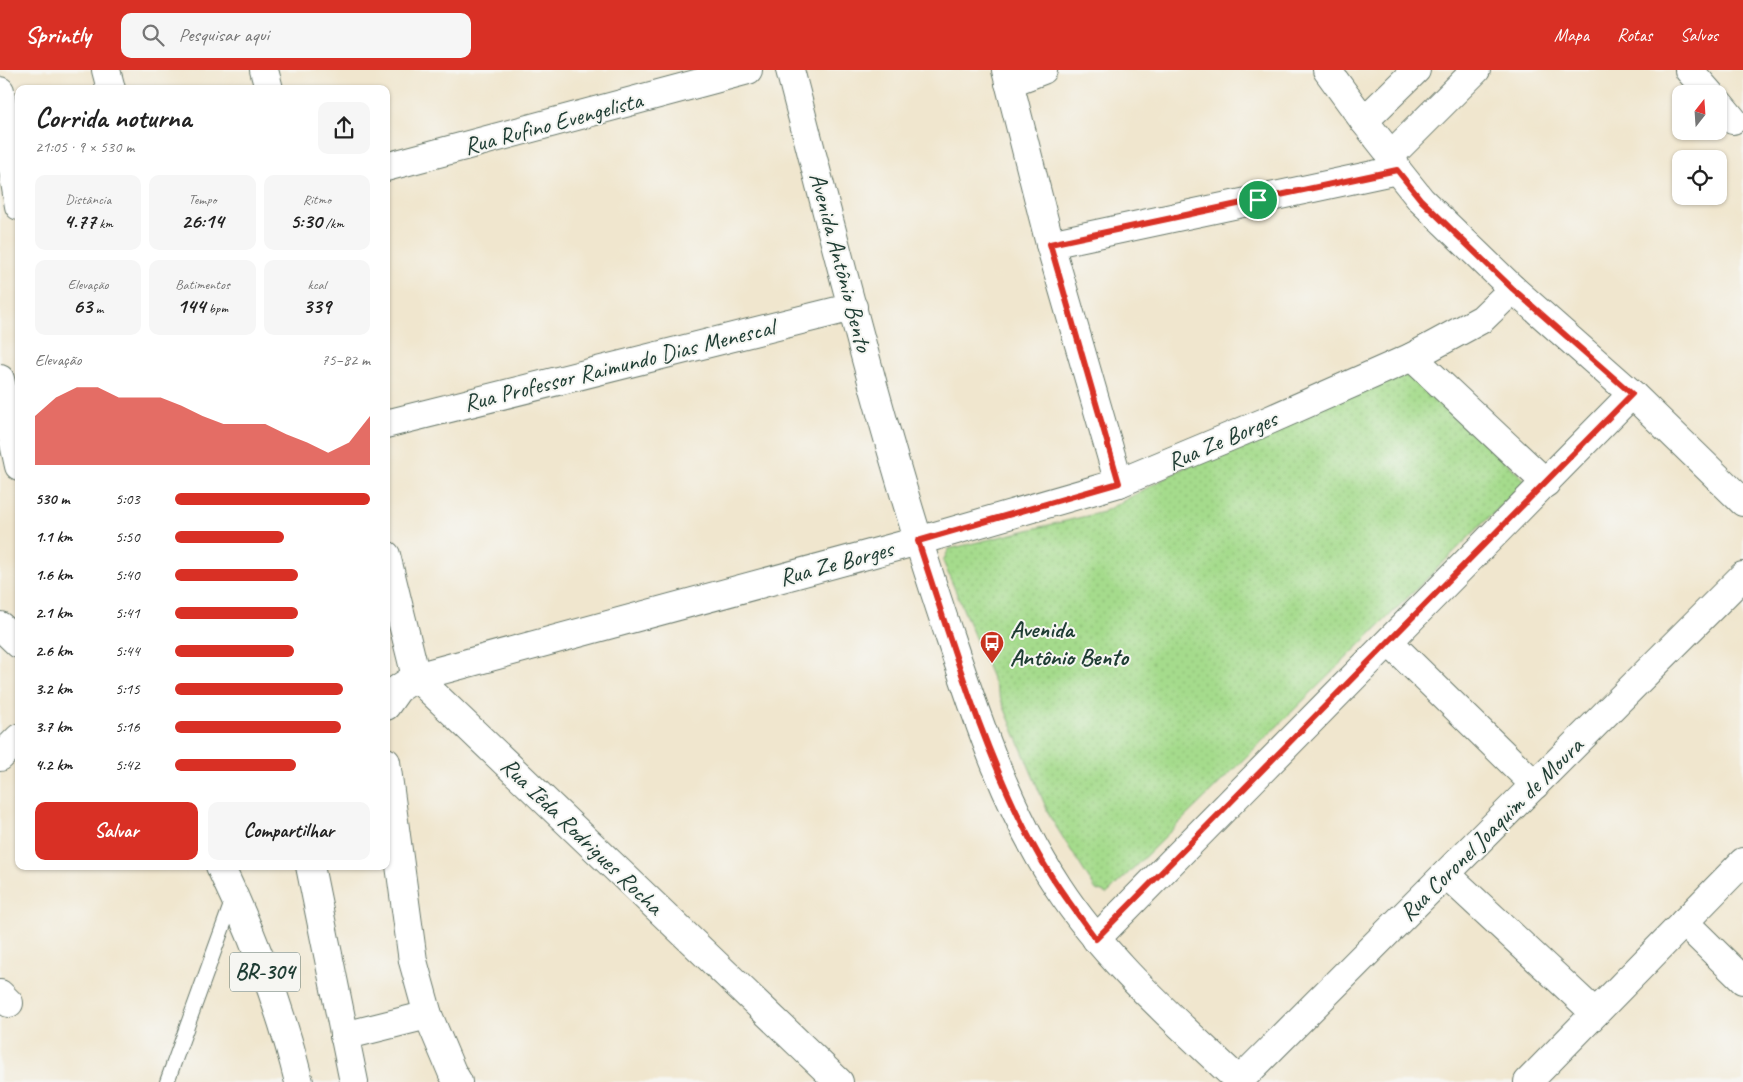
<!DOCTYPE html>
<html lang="pt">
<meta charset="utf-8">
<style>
:root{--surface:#fff;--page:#f6f6f6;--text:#222;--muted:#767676;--accent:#d93025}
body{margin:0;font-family:Caveat,sans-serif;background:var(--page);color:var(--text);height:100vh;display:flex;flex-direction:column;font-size:19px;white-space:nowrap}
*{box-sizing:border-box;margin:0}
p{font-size:16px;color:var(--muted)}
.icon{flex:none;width:28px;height:28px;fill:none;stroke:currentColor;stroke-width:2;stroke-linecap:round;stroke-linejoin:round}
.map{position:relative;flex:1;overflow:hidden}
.side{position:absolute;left:15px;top:15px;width:375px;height:785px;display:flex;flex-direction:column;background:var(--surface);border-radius:10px;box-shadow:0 1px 4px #0004}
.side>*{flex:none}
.needle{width:32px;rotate:17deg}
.fabs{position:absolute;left:1672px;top:15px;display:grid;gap:10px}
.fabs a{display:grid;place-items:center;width:55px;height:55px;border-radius:10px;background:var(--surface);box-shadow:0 1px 4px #0004;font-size:25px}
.pin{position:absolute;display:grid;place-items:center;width:42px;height:42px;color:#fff;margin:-21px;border:2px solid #fff;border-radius:50%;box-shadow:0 1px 5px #0007}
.round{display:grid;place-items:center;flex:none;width:52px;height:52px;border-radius:10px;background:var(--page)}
.summary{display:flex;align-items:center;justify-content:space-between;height:85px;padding:0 20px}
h1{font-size:28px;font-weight:600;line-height:38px}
.figures{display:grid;grid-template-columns:repeat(3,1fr);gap:8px;height:85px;padding:5px 20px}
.figures div{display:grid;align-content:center;border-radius:10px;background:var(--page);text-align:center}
.figures b{font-size:21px;font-weight:600}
.figures small{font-size:14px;font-weight:400}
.figures p{font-size:14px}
.chart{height:140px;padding:10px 20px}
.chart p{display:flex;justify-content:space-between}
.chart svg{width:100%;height:90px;margin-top:5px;fill:var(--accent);opacity:.7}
.primary-button{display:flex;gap:10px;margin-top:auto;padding:10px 20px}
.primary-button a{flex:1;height:58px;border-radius:10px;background:var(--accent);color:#fff;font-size:20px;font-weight:600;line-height:58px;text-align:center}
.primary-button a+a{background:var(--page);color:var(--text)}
ul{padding:0 20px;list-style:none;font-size:16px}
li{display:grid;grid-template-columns:80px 60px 1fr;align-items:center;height:38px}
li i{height:12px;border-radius:6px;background:var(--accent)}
header{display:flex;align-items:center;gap:30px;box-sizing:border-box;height:70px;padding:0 25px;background:var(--accent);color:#fff}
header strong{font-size:24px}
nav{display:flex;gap:28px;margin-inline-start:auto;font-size:18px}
.search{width:350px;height:45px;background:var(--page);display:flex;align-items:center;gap:12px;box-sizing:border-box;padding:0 18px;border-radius:10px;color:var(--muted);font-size:19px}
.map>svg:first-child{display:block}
.park{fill:url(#park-dots);stroke:#628c60}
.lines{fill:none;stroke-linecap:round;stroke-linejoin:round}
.lane-casing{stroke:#68786a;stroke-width:16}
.street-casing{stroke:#68786a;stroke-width:30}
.highway-casing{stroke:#68786a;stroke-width:30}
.lane{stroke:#fff;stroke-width:14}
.street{stroke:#fff;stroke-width:28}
.highway{stroke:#fff;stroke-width:28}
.route-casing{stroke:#fff;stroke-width:10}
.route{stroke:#d93025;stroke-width:6}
.labels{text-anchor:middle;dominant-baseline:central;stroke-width:4;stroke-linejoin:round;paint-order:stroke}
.shield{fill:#f6f6f2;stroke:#60746d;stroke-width:1}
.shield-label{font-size:22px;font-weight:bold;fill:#1f3d34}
.street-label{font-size:24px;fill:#1f3d34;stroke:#f6f6f2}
.poi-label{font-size:24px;font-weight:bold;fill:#1f3d34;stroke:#f6f6f2;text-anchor:start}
</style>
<header>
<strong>Sprintly</strong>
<div class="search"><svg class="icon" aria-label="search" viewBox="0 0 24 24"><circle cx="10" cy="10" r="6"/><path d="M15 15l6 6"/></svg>Pesquisar aqui</div>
<nav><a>Mapa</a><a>Rotas</a><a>Salvos</a></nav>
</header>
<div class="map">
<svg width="1743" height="1012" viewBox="0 0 1743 1012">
<defs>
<pattern id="park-dots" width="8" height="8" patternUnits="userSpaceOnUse" patternTransform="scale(1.25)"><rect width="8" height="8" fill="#a5db8c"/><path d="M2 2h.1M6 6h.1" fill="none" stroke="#8ebd79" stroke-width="1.8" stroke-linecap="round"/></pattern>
</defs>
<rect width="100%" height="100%" fill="#f6f6f2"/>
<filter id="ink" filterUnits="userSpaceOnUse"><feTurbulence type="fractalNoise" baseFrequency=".02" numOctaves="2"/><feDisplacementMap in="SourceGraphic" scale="10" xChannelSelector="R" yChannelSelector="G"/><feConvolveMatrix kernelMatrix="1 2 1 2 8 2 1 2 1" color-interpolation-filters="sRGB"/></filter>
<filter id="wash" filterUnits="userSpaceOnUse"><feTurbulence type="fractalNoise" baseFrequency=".0096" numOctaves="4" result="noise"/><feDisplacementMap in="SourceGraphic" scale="20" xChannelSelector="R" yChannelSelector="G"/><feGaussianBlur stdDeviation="1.12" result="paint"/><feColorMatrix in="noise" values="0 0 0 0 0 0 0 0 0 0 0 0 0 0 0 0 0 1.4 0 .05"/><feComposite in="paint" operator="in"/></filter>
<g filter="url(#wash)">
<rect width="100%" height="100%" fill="#f0e6ce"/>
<polygon class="park" points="1407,297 1526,411 1107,824 1096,820 1050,747 943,491 949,479 1103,442 1228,374"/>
</g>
<g filter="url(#ink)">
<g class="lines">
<defs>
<polyline id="lane" points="167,1012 233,829"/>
<g id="street">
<polyline points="264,0 269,19"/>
<path d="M790,0C838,183 883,367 943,547C974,639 1004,735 1058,817C1107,892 1176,951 1240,1012"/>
<polyline points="1006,0 1050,174 1119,413"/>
<polyline points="1327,0 1364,51 1391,85 1397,100 1421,130 1513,219 1632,324 1743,432"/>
<polyline points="1689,0 1710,24"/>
<polyline points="1009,13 1043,0"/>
<polyline points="1719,33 1733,50"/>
<polyline points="1364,51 1416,0"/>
<polyline points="1391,85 1476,0"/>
<polyline points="386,97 748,0"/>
<polyline points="1050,174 1397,100"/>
<polyline points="1412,287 1546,413"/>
<polyline points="0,309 19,396"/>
<polyline points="386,354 853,237"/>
<polyline points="386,485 416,607 839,1012"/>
<polyline points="0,556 19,574"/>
<polyline points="1389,572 1535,715"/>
<polyline points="386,636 398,619 416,607 918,471 1119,413 1265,352 1412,287 1482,249 1513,219"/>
<polyline points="0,687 19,668"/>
<polyline points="386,692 413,891 428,945 452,1002 458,1012"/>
<polyline points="1446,804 1595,943"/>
<polyline points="1684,852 1743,910"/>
<polyline points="1096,869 1632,324"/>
<polyline points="0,924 9,933"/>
<polyline points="344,966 428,945"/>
<polyline points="1239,1011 1743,506"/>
<polyline points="1528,1012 1743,792"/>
</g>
<g id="highway">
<polyline points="106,0 111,19"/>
<polyline points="0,21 19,136"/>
<path d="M220,796C253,865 281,938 299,1012"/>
<polyline points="310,796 354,1012"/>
</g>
</defs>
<use href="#lane" class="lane-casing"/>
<use href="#street" class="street-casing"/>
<use href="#highway" class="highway-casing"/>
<use href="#lane" class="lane"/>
<use href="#street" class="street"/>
<use href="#highway" class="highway"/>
</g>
</g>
<g class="lines" filter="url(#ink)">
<defs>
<path id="route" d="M1397,100L1421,130L1513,219L1632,324L1096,869C1074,839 1051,809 1033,775C982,679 952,573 918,471L1119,413L1050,174Z"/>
</defs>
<use href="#route" class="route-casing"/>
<use href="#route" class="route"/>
</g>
<defs>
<symbol id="bus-pin" viewBox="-11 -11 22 30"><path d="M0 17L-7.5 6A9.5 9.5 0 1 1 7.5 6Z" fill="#c8321e" stroke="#f6f6f2"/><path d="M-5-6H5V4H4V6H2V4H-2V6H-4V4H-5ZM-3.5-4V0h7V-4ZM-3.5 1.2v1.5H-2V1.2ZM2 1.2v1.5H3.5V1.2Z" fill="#fff"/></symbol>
</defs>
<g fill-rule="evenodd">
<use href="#bus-pin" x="978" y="559" width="28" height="38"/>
</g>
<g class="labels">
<rect class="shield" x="230" y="882.5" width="70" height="39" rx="4"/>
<g class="shield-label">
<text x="265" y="902">BR-304</text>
</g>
<g class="street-label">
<text transform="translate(553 53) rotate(-15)">Rua Rufino Evengelista</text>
<text transform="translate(841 192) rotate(75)">Avenida Antônio Bento</text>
<text transform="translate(619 295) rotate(-14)">Rua Professor Raimundo Dias Menescal</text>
<text transform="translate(1222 370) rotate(-23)">Rua Ze Borges</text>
<text transform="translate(836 493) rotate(-15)">Rua Ze Borges</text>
<text transform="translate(1491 759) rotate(-45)">Rua Coronel Joaquim de Moura</text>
<text transform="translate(582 766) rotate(44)">Rua Iêda Rodrigues Rocha</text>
</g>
<g class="poi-label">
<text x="1010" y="559">Avenida<tspan x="1010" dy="28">Antônio Bento</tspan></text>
</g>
</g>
</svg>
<div class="fabs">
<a><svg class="needle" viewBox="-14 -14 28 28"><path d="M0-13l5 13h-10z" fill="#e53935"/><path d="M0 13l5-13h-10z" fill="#767676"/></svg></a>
<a><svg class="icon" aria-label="locate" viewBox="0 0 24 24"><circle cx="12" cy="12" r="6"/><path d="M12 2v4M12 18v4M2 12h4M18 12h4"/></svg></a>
</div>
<div class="pin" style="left:1258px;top:130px;background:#1e9e55"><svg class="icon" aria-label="arrive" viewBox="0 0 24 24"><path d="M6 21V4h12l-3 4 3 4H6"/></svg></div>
<section class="side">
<div class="summary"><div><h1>Corrida noturna</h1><p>21:05 · 9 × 530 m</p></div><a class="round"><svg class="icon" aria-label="share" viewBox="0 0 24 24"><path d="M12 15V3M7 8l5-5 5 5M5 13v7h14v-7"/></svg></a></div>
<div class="figures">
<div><p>Distância</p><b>4.77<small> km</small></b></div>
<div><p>Tempo</p><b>26:14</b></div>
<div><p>Ritmo</p><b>5:30<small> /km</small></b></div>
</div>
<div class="figures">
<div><p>Elevação</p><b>63<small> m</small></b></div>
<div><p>Batimentos</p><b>144<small> bpm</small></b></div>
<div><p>kcal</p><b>339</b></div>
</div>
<div class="chart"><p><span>Elevação</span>75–82 m</p>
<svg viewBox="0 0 160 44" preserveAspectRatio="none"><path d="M0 44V20L10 11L20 6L30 6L40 11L50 11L60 11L70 15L80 20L90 24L100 24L110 24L120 29L130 33L140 38L150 33L160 20V44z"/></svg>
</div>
<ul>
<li><b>530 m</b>5:03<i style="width:100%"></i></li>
<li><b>1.1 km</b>5:50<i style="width:56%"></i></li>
<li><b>1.6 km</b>5:40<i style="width:63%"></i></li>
<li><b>2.1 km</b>5:41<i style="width:63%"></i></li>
<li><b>2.6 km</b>5:44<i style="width:61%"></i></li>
<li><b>3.2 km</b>5:15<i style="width:86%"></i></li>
<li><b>3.7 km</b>5:16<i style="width:85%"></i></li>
<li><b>4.2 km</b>5:42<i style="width:62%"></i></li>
</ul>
<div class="primary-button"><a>Salvar</a><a>Compartilhar</a></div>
</section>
</div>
